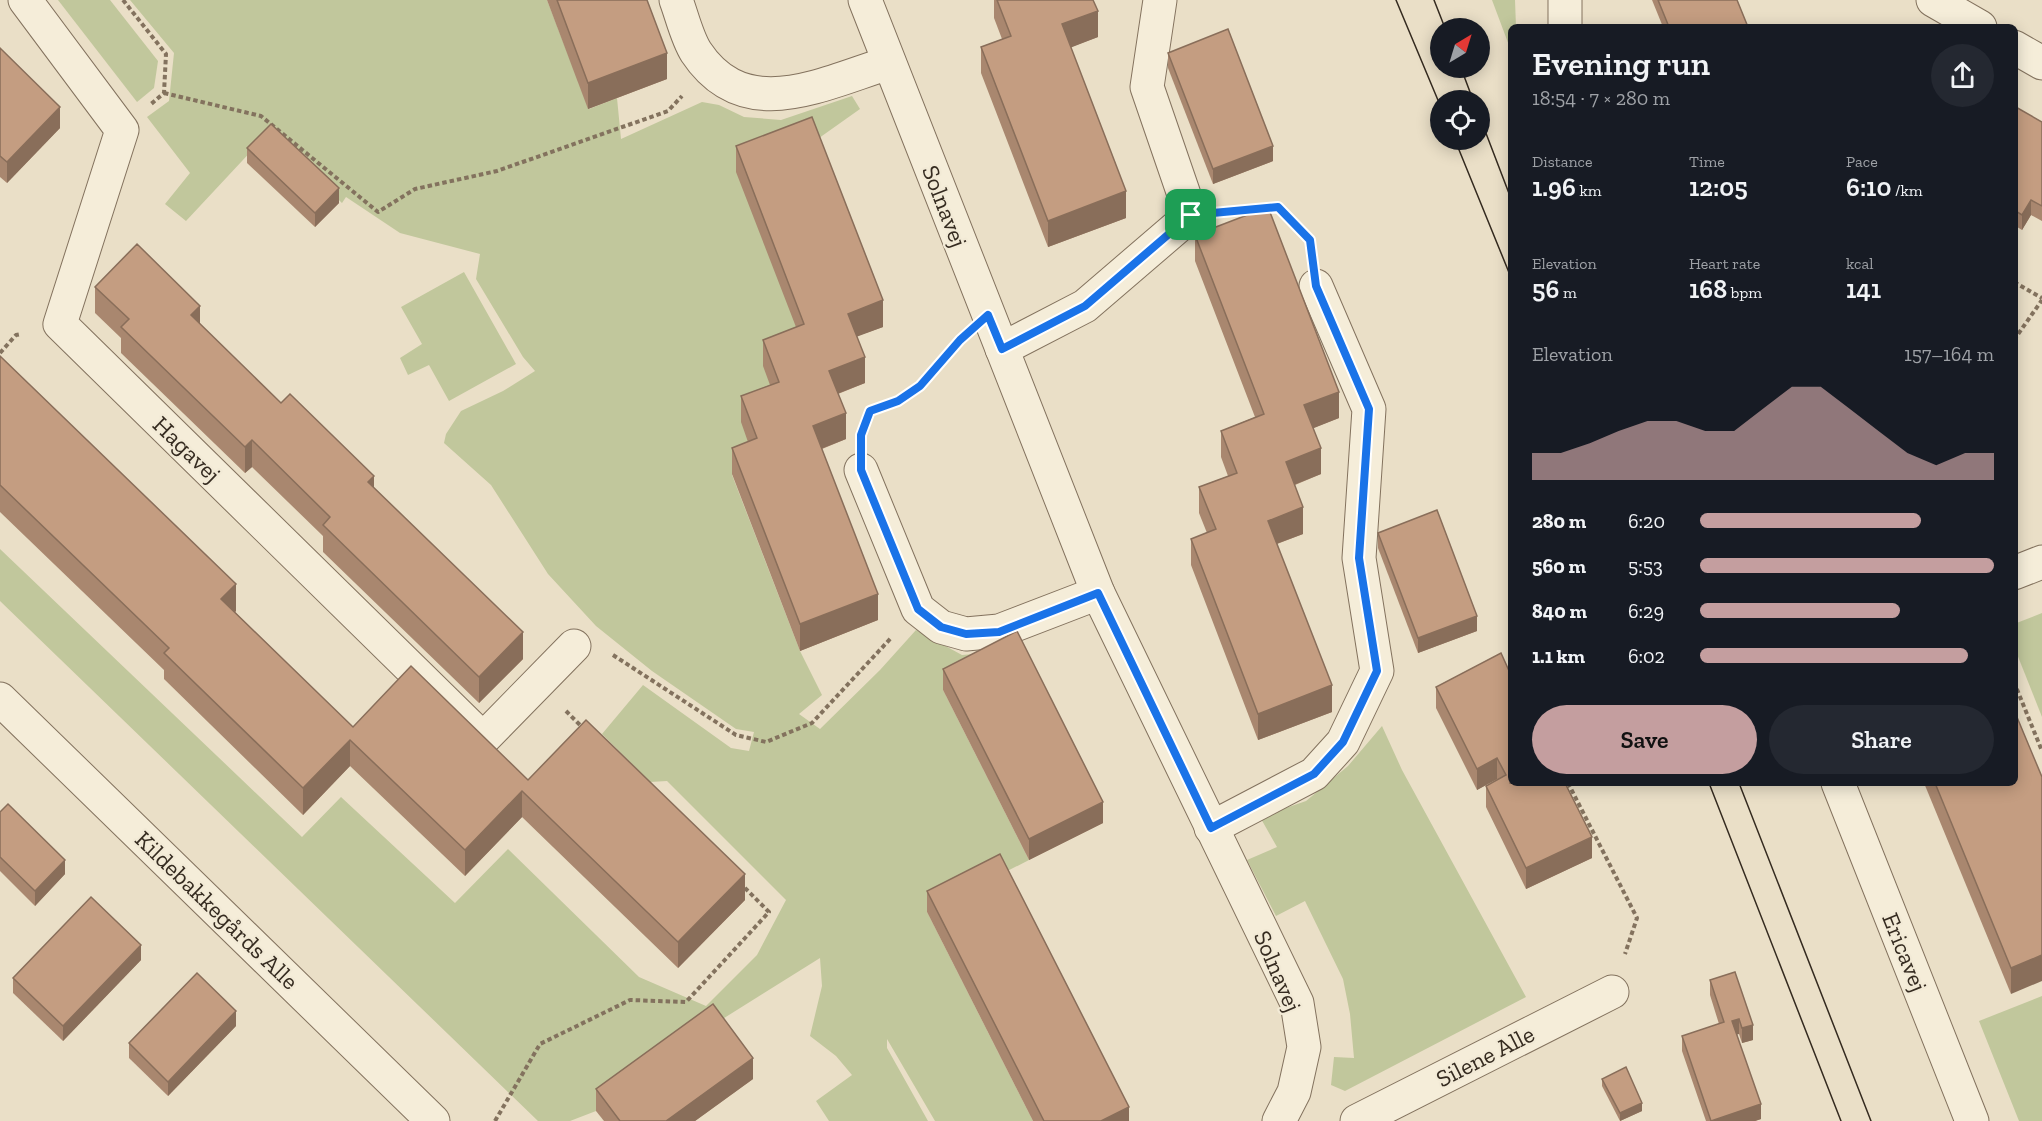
<!DOCTYPE html>
<meta charset="utf-8">
<style>
:root{--surface:#171b24;--page:#242831;--text:#f1f3f6;--muted:#9ea1a6;--accent:#c49e9f}
body{margin:0;font-family:"Zilla Slab",serif;background:var(--page);color:var(--text);height:100vh;display:flex;flex-direction:column;font-size:22px;white-space:nowrap}
*{box-sizing:border-box;margin:0}
p{font-size:20px;color:var(--muted)}
.icon{flex:none;width:33px;height:33px;fill:none;stroke:currentColor;stroke-width:2;stroke-linecap:round;stroke-linejoin:round}
.map{position:relative;flex:1;overflow:hidden}
.panel{position:absolute;left:1508px;top:24px;width:510px;height:762px;display:flex;flex-direction:column;background:var(--surface);border-radius:9px;box-shadow:0 3px 15px #0003}
.panel>*{flex:none}
.needle{width:39px;rotate:38deg}
.tools{position:absolute;left:1430px;top:18px;display:grid;gap:12px}
.tools a{display:grid;place-items:center;width:60px;height:60px;border-radius:50%;background:var(--surface);box-shadow:0 3px 15px #0003;font-size:30px}
.pin{position:absolute;display:grid;place-items:center;width:51px;height:51px;color:#fff;margin:-26px;border-radius:12px;box-shadow:0 3px 9px #0006}
.round{display:grid;place-items:center;flex:none;width:63px;height:63px;border-radius:32px;background:var(--page)}
.summary{display:flex;align-items:center;justify-content:space-between;height:102px;padding:0 24px}
h1{font-size:33px;font-weight:600;line-height:45px}
.figures{display:grid;grid-template-columns:repeat(3,1fr);gap:9px;height:102px;padding:6px 24px}
.figures div{display:grid;align-content:center}
.figures b{font-size:26px;font-weight:600}
.figures small{font-size:16px;font-weight:400}
.figures p{font-size:16px}
.chart{height:168px;padding:12px 24px}
.chart p{display:flex;justify-content:space-between}
.chart svg{width:100%;height:108px;margin-top:6px;fill:var(--accent);opacity:.7}
.cta{display:flex;gap:12px;margin-top:auto;padding:12px 24px}
.cta a{flex:1;height:69px;border-radius:36px;background:var(--accent);color:#111;font-size:24px;font-weight:600;line-height:69px;text-align:center}
.cta a+a{background:var(--page);color:var(--text)}
ul{padding:0 24px;list-style:none;font-size:20px}
li{display:grid;grid-template-columns:96px 72px 1fr;align-items:center;height:45px}
li i{height:15px;border-radius:8px;background:var(--accent)}
.map>svg:first-child{display:block}
.green{fill:#c1c79c}
.lines{fill:none;stroke-linecap:round;stroke-linejoin:round}
.minor-casing{stroke:#83725e;stroke-width:35}
.path{stroke:#83725e;stroke-width:4;stroke-dasharray:4.5 3;stroke-linecap:butt}
.minor{stroke:#f5edd9;stroke-width:33}
.tram{stroke:#352b20;stroke-width:1.5}
.wall{fill:#a9876f}
.shaded-wall{fill:#896e5a}
.building{fill:#c49d81;stroke:#896e5a;stroke-width:1.5}
.route-casing{stroke:#fff;stroke-width:12}
.route{stroke:#1a73e8;stroke-width:8}
.labels{text-anchor:middle;dominant-baseline:central;stroke-width:4.5;stroke-linejoin:round;paint-order:stroke}
.street-label{font-size:24px;fill:#352b20;stroke:#f2ead6}
</style>
<div class="map">
<svg width="2042" height="1121" viewBox="0 0 2042 1121">
<rect width="100%" height="100%" fill="#eadfc7"/>
<g class="green">
<polygon points="58,0 110,0 158,61 154,88 137,102"/>
<polygon points="130,0 547,0 589,109 617,98 621,139 702,102 719,105 744,117 781,120 852,96 860,109 812,143 804,350 757,465 732,475 800,651 822,695 799,714 820,729 880,670 916,630 962,655 1020,650 943,690 1029,860 927,912 1033,1121 935,1121 887,1039 887,1048 928,1121 829,1121 816,1101 852,1075 836,1056 810,1036 822,986 820,958 713,1025 596,1111 570,1121 538,1121 0,601 0,549 302,837 341,797 455,903 508,849 639,977 706,1006 757,955 786,900 667,781 650,782 602,734 643,685 731,748 749,751 754,732 736,729 652,671 596,626 548,574 491,485 444,443 446,434 461,411 503,391 535,371 523,357 476,279 480,254 400,233 346,197 342,203 268,133 186,221 165,204 190,173 147,117 169,101 174,53"/>
<polygon points="1492,0 1515,0 1516,27 1510,27 1510,48"/>
<polygon points="464,272 516,364 449,401 429,365 408,375 400,358 422,344 401,307"/>
<polygon points="2042,613 2042,717 2015,649 2014,624"/>
<polygon points="1382,726 1402,770 1526,997 1345,1091 1331,1085 1334,1057 1354,1058 1350,1014 1343,979 1305,901 1276,916 1247,860 1277,847 1260,817 1306,801 1348,766"/>
<polygon points="2042,996 2042,1121 2019,1121 1979,1021"/>
</g>
<g class="lines">
<defs>
<g id="minor">
<polyline points="25,0 122,130 60,324 483,739 574,646"/>
<path d="M676,0C682,16 687,38 696,52C745,126 823,83 889,63"/>
<polyline points="865,0 1098,593 1297,1003 1304,1047 1294,1092 1279,1121"/>
<polyline points="1565,0 1565,27"/>
<polyline points="1933,0 1980,27"/>
<polyline points="2014,47 2042,63"/>
<polyline points="1002,349 1085,306 1191,215 1147,87 1160,0"/>
<polyline points="861,470 918,609 941,627 966,634 999,631 1098,593"/>
<polyline points="2014,573 2042,562"/>
<polyline points="0,699 433,1121"/>
<polyline points="1838,783 1972,1121"/>
<polyline points="1211,828 1314,774 1343,742 1377,671 1359,558 1369,409 1316,286"/>
<polyline points="1357,1121 1612,992"/>
</g>
</defs>
<use href="#minor" class="minor-casing"/>
<g class="path">
<polyline points="123,0 166,54 164,93 151,104"/>
<polyline points="164,93 261,116 378,212 415,189 497,171 668,111 682,96"/>
<polyline points="1230,211 1278,207 1310,240 1311,247"/>
<polyline points="2014,282 2042,298"/>
<polyline points="2014,340 2042,300"/>
<polyline points="0,353 16,335 21,334"/>
<path d="M863,431L870,412C914,395 926,379 957,344"/>
<polyline points="613,655 736,735 766,742 812,723 891,638"/>
<polyline points="1509,667 1510,669"/>
<polyline points="2014,682 2042,751"/>
<polyline points="566,711 584,729"/>
<polyline points="1568,783 1637,918 1625,954"/>
<polyline points="495,1121 540,1044 630,1000 686,1002 769,912 741,884"/>
</g>
<use href="#minor" class="minor"/>
<g class="tram">
<polyline points="1396,0 1440,105"/>
<polyline points="1434,0 1445,28"/>
<polyline points="1461,68 1473,100"/>
<polyline points="1479,115 1510,196"/>
<polyline points="1455,140 1510,275"/>
<polyline points="1709,783 1841,1121"/>
<polyline points="1739,783 1871,1121"/>
</g>
</g>
<g class="wall">
<polygon points="547,0 647,0 667,79 588,109"/>
<polygon points="994,0 1093,0 1098,37 1071,47 1126,218 1048,247 981,73 981,47 1002,39 994,18"/>
<polygon points="1652,0 1737,0 1748,27 1663,27"/>
<polygon points="0,48 60,128 7,183 0,177"/>
<polygon points="1168,53 1273,161 1213,184 1168,68"/>
<polygon points="2014,106 2042,122 2042,221 2031,215 2022,230 2014,225"/>
<polygon points="736,146 883,327 857,336 865,383 838,394 846,439 822,449 878,620 800,651 732,474 732,448 748,442 741,422 741,396 770,385 763,366 763,340 796,327 736,172"/>
<polygon points="247,148 339,203 315,227 247,163"/>
<polygon points="1195,235 1339,418 1313,428 1321,474 1295,485 1303,534 1277,544 1332,712 1258,740 1191,565 1191,539 1207,533 1199,513 1199,487 1228,476 1221,457 1221,431 1255,417 1195,261"/>
<polygon points="95,287 200,324 281,403 374,488 523,659 479,703 323,552 323,536 252,467 245,473 121,353 121,338 95,313"/>
<polygon points="0,356 236,611 235,612 353,727 528,780 745,900 678,968 522,817 465,876 350,766 303,815 164,679 164,670 0,512"/>
<polygon points="1378,533 1477,631 1418,653 1378,548"/>
<polygon points="1501,653 1510,783 1592,858 1526,889 1486,807 1486,786 1497,779 1477,790 1436,708 1436,687"/>
<polygon points="943,669 1103,823 1029,860 943,690"/>
<polygon points="1924,783 2014,783 2011,994"/>
<polygon points="0,812 65,874 35,906 0,871"/>
<polygon points="927,891 1129,1121 1033,1121 927,912"/>
<polygon points="141,960 63,1041 13,993 13,978"/>
<polygon points="1735,972 1753,1040 1742,1043 1739,1034 1737,1034 1761,1119 1755,1121 1706,1121 1682,1051 1682,1036 1719,1024 1710,995 1710,980"/>
<polygon points="236,1026 168,1096 129,1058 129,1043"/>
<polygon points="753,1079 695,1121 604,1121 596,1111 596,1089"/>
<polygon points="1602,1079 1642,1111 1620,1121 1602,1086"/>
</g>
<g class="shaded-wall">
<polygon points="1098,11 1098,37 1062,51 1062,24"/>
<polygon points="667,53 667,79 588,109 588,83"/>
<polygon points="60,107 60,128 7,183 7,162"/>
<polygon points="1273,146 1273,161 1213,184 1213,169"/>
<polygon points="339,188 339,203 315,227 315,213"/>
<polygon points="1126,191 1126,218 1048,247 1048,221"/>
<polygon points="2031,200 2031,215 2022,230 2022,215"/>
<polygon points="883,300 883,327 848,340 848,314"/>
<polygon points="200,306 200,333 191,315"/>
<polygon points="865,357 865,383 829,397 829,371"/>
<polygon points="1339,392 1339,418 1304,432 1304,405"/>
<polygon points="846,413 846,439 813,452 813,426"/>
<polygon points="252,440 252,467 245,473 245,447"/>
<polygon points="1321,448 1321,474 1286,488 1286,462"/>
<polygon points="374,476 374,502 368,482"/>
<polygon points="1303,507 1303,534 1268,547 1268,521"/>
<polygon points="236,584 236,611 221,626 221,599"/>
<polygon points="878,594 878,620 800,651 800,624"/>
<polygon points="1477,616 1477,631 1418,653 1418,638"/>
<polygon points="523,632 523,659 479,703 479,677"/>
<polygon points="1332,685 1332,712 1258,740 1258,714"/>
<polygon points="350,740 350,766 303,815 303,788"/>
<polygon points="1497,758 1497,779 1477,790 1477,769"/>
<polygon points="522,791 522,817 465,876 465,850"/>
<polygon points="1103,802 1103,823 1029,860 1029,839"/>
<polygon points="1592,837 1592,858 1526,889 1526,868"/>
<polygon points="65,860 65,874 35,906 35,891"/>
<polygon points="745,874 745,900 678,968 678,942"/>
<polygon points="141,945 141,960 63,1041 63,1026"/>
<polygon points="2042,955 2042,981 2011,994 2011,968"/>
<polygon points="236,1011 236,1026 168,1096 168,1082"/>
<polygon points="1739,1019 1739,1034 1732,1036 1732,1021"/>
<polygon points="1753,1025 1753,1040 1742,1043 1742,1028"/>
<polygon points="753,1058 753,1079 695,1121 666,1121"/>
<polygon points="1642,1103 1642,1111 1620,1121 1620,1113"/>
<polygon points="1761,1104 1761,1119 1755,1121 1711,1121"/>
<polygon points="1129,1107 1129,1121 1101,1121"/>
</g>
<g class="building">
<polygon points="557,0 647,0 667,53 588,83"/>
<polygon points="997,0 1093,0 1098,11 1062,24 1126,191 1048,221 981,47 1011,36"/>
<polygon points="1658,0 1737,0 1748,27 1669,27"/>
<polygon points="1228,29 1273,146 1213,169 1168,53"/>
<polygon points="0,48 60,107 7,162 0,156"/>
<polygon points="2014,106 2042,122 2042,206 2031,200 2022,215 2014,210"/>
<polygon points="812,117 883,300 848,314 865,357 829,371 846,413 813,426 878,594 800,624 732,448 757,438 741,396 779,382 763,340 804,324 736,146"/>
<polygon points="271,124 339,188 315,213 247,148"/>
<polygon points="1268,207 1339,392 1304,405 1321,448 1286,462 1303,507 1268,521 1332,685 1258,714 1191,539 1216,529 1199,487 1237,473 1221,431 1264,414 1195,235"/>
<polygon points="137,244 200,306 191,315 281,403 290,394 374,476 368,482 523,632 479,677 323,525 330,517 252,440 245,447 121,327 129,319 95,287"/>
<polygon points="0,356 236,584 221,599 353,727 411,666 528,780 586,720 745,874 678,942 522,791 465,850 350,740 303,788 164,653 169,648 0,485"/>
<polygon points="1437,510 1477,616 1418,638 1378,533"/>
<polygon points="1017,631 1103,802 1029,839 943,669"/>
<polygon points="1501,653 1510,673 1510,783 1565,783 1592,837 1526,868 1486,786 1506,775 1497,758 1477,769 1436,687"/>
<polygon points="2014,710 2042,777 2042,955 2011,968 1935,783 2014,783"/>
<polygon points="8,804 65,860 35,891 0,857 0,812"/>
<polygon points="1000,854 1129,1107 1101,1121 1044,1121 927,891"/>
<polygon points="91,897 141,945 63,1026 13,978"/>
<polygon points="1735,972 1753,1025 1742,1028 1739,1019 1732,1021 1761,1104 1711,1121 1682,1036 1724,1022 1710,980"/>
<polygon points="197,973 236,1011 168,1082 129,1043"/>
<polygon points="713,1004 753,1058 666,1121 620,1121 596,1089"/>
<polygon points="1626,1067 1642,1103 1620,1113 1602,1079"/>
</g>
<g class="lines">
<defs>
<polygon id="route" points="1278,207 1310,240 1316,286 1369,409 1359,558 1377,671 1343,742 1314,774 1211,828 1098,593 999,632 966,634 941,627 918,609 861,470 861,435 870,411 898,401 920,386 960,340 988,315 1002,349 1085,306 1191,215"/>
</defs>
<use href="#route" class="route-casing"/>
<use href="#route" class="route"/>
</g>
<g class="labels">
<g class="street-label">
<text transform="translate(945 206) rotate(69)">Solnavej</text>
<text transform="translate(187 449) rotate(44)">Hagavej</text>
<text transform="translate(217 910) rotate(44)">Kildebakkegårds Alle</text>
<text transform="translate(1905 952) rotate(68)">Ericavej</text>
<text transform="translate(1278 971) rotate(67)">Solnavej</text>
<text transform="translate(1485 1056) rotate(-27)">Silene Alle</text>
</g>
</g>
</svg>
<div class="tools">
<a><svg class="needle" viewBox="-14 -14 28 28"><path d="M0-13l5 13h-10z" fill="#e53935"/><path d="M0 13l5-13h-10z" fill="#9ea1a6"/></svg></a>
<a><svg class="icon" aria-label="locate" viewBox="0 0 24 24"><circle cx="12" cy="12" r="6"/><path d="M12 2v4M12 18v4M2 12h4M18 12h4"/></svg></a>
</div>
<div class="pin" style="left:1191px;top:215px;background:#1e9e55"><svg class="icon" aria-label="arrive" viewBox="0 0 24 24"><path d="M6 21V4h12l-3 4 3 4H6"/></svg></div>
<section class="panel">
<div class="summary"><div><h1>Evening run</h1><p>18:54 · 7 × 280 m</p></div><a class="round"><svg class="icon" aria-label="share" viewBox="0 0 24 24"><path d="M12 15V3M7 8l5-5 5 5M5 13v7h14v-7"/></svg></a></div>
<div class="figures">
<div><p>Distance</p><b>1.96<small> km</small></b></div>
<div><p>Time</p><b>12:05</b></div>
<div><p>Pace</p><b>6:10<small> /km</small></b></div>
</div>
<div class="figures">
<div><p>Elevation</p><b>56<small> m</small></b></div>
<div><p>Heart rate</p><b>168<small> bpm</small></b></div>
<div><p>kcal</p><b>141</b></div>
</div>
<div class="chart"><p><span>Elevation</span>157–164 m</p>
<svg viewBox="0 0 160 44" preserveAspectRatio="none"><path d="M0 44V33L10 33L20 29L30 24L40 20L50 20L60 24L70 24L80 15L90 6L100 6L110 15L120 24L130 33L140 38L150 33L160 33V44z"/></svg>
</div>
<ul>
<li><b>280 m</b>6:20<i style="width:75%"></i></li>
<li><b>560 m</b>5:53<i style="width:100%"></i></li>
<li><b>840 m</b>6:29<i style="width:68%"></i></li>
<li><b>1.1 km</b>6:02<i style="width:91%"></i></li>
</ul>
<div class="cta"><a>Save</a><a>Share</a></div>
</section>
</div>
